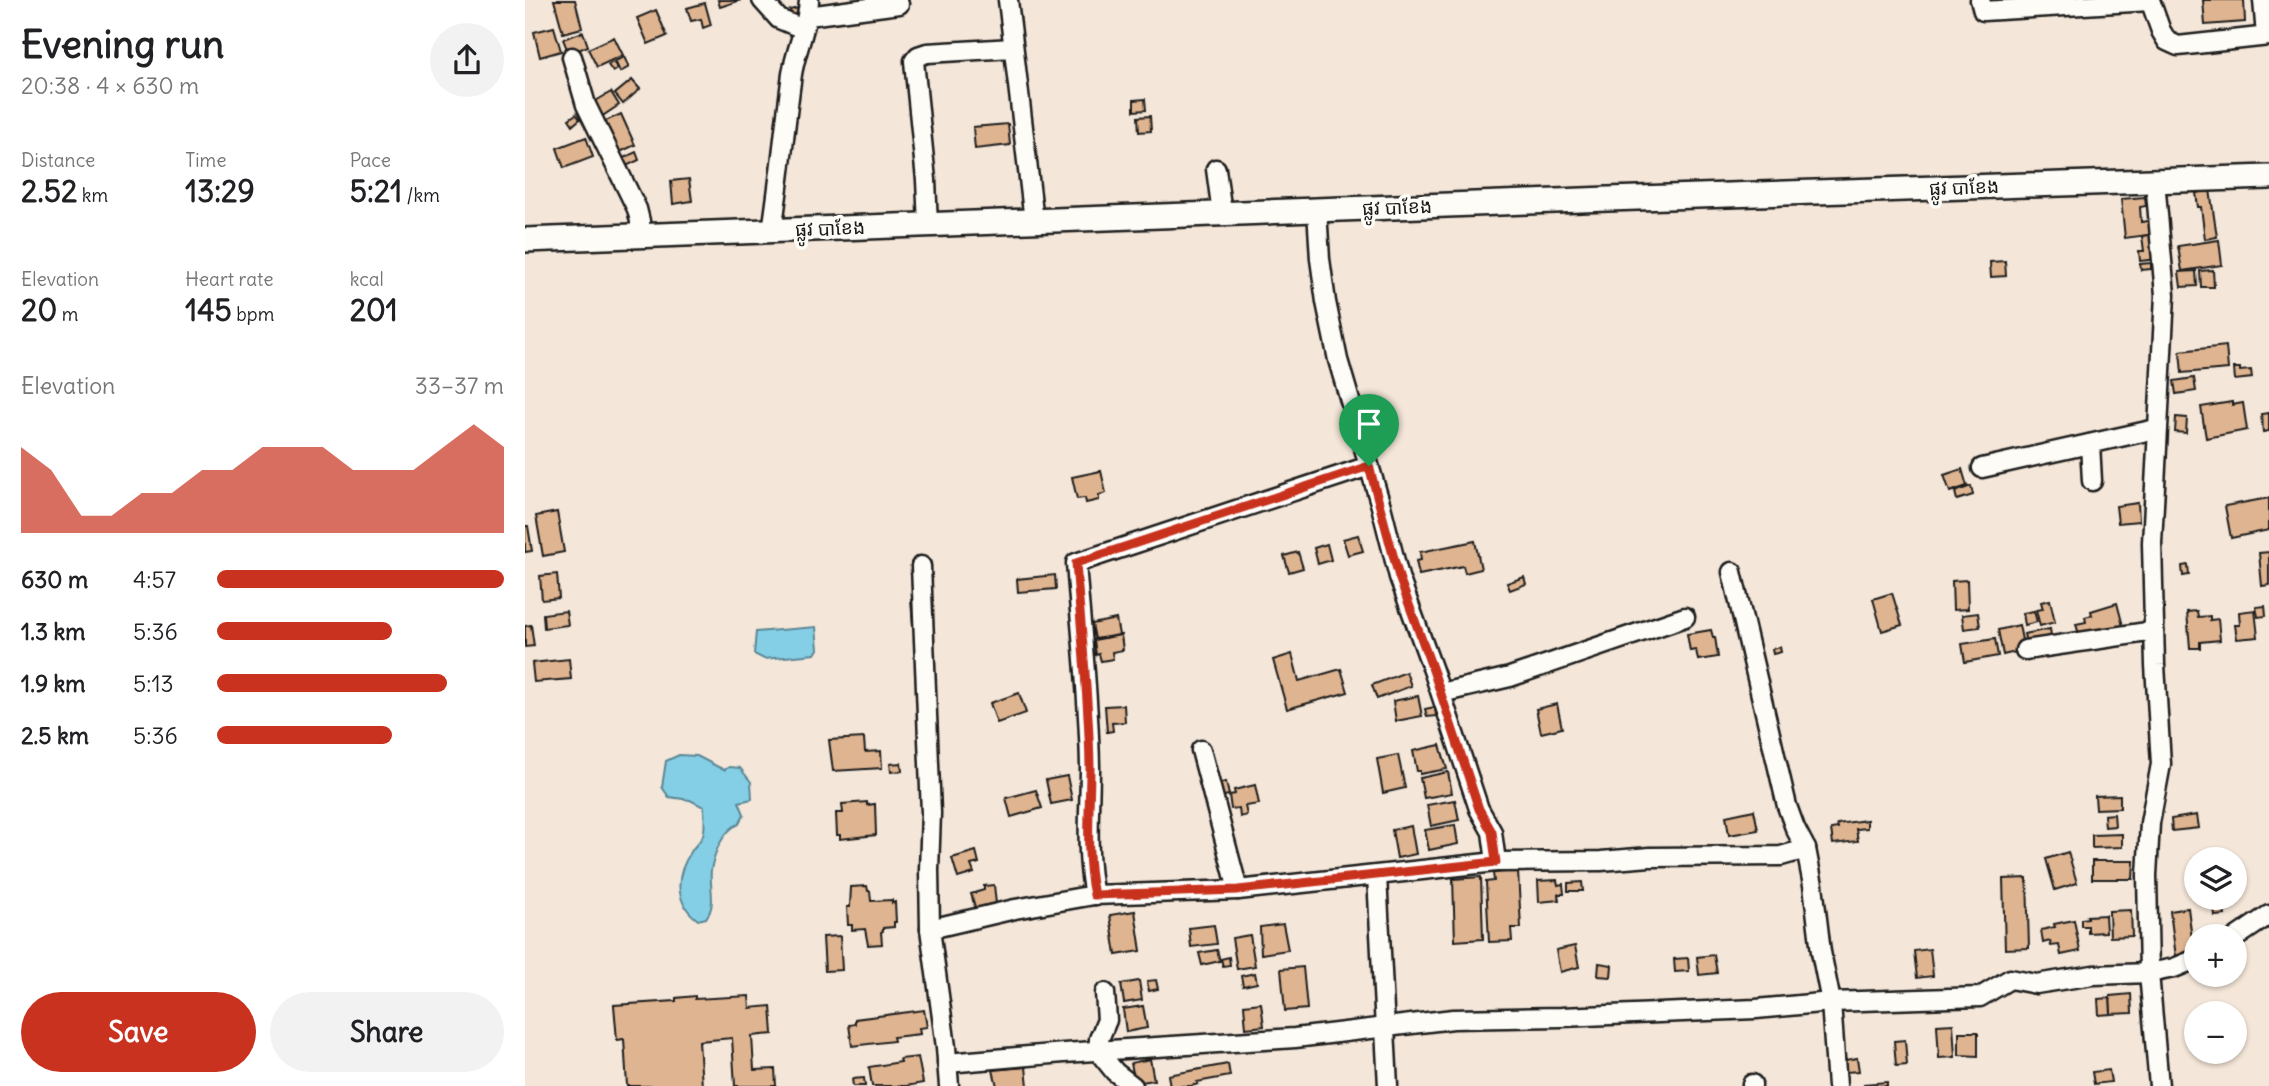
<!DOCTYPE html>
<meta charset="utf-8">
<style>
:root{--surface:#fff;--page:#f2f2f2;--text:#202124;--muted:#757577;--accent:#c8321e}
body{margin:0;font-family:Delius,"Noto Sans Khmer",sans-serif;background:var(--page);color:var(--text);height:100vh;display:flex;flex-direction:column;font-size:26px;white-space:nowrap}
*{box-sizing:border-box;margin:0}
p{font-size:23px;color:var(--muted)}
.icon{flex:none;width:38px;height:38px;fill:none;stroke:currentColor;stroke-width:2;stroke-linecap:round;stroke-linejoin:round}
.map{position:relative;flex:1;overflow:hidden}
.details{display:flex;flex-direction:column;background:var(--surface);width:525px}
.details>*{flex:none}
.fabs{position:absolute;left:1659px;top:847px;display:grid;gap:14px}
.fabs a{display:grid;place-items:center;width:63px;height:63px;border-radius:50%;background:var(--surface);box-shadow:0 2px 5px #0004;font-size:35px}
.pin{position:absolute;display:grid;place-items:center;width:60px;height:60px;color:#fff;margin:-72px -30px;border-radius:50% 50% 50% 0;rotate:-45deg;box-shadow:0 0 7px #0007}
.pin .icon{rotate:45deg}
.round{display:grid;place-items:center;flex:none;width:74px;height:74px;border-radius:37px;background:var(--page)}
.summary{display:flex;align-items:center;justify-content:space-between;height:119px;padding:0 21px}
h1{font-size:38px;font-weight:800;line-height:52px}
.metrics{display:grid;grid-template-columns:repeat(3,1fr);gap:10px;height:119px;padding:7px 21px}
.metrics div{display:grid;align-content:center}
.metrics b{font-size:30px;font-weight:800}
.metrics small{font-size:19px;font-weight:400}
.metrics p{font-size:19px}
.chart{height:196px;padding:14px 21px}
.chart p{display:flex;justify-content:space-between}
.chart svg{width:100%;height:126px;margin-top:7px;fill:var(--accent);opacity:.7}
.primary-button{display:flex;gap:14px;margin-top:auto;padding:14px 21px}
.primary-button a{flex:1;height:80px;border-radius:42px;background:var(--accent);color:#fff;font-size:28px;font-weight:800;line-height:80px;text-align:center}
.primary-button a+a{background:var(--page);color:var(--text)}
ul{padding:0 21px;list-style:none;font-size:23px}
li{display:grid;grid-template-columns:112px 84px 1fr;align-items:center;height:52px}
li i{height:18px;border-radius:9px;background:var(--accent)}
main{display:flex;flex:1;min-height:0}
.map>svg:first-child{display:block}
.water{fill:#85cfe6;stroke:#5b8795;stroke-width:2}
.building{fill:#dfb490;stroke:#1c1c1c;stroke-width:2}
.lines{fill:none;stroke-linecap:round;stroke-linejoin:round}
.minor-casing{stroke:#1c1c1c;stroke-width:23}
.tertiary-casing{stroke:#1c1c1c;stroke-width:28}
.minor{stroke:#fdfcf7;stroke-width:18}
.tertiary{stroke:#fdfcf7;stroke-width:23}
.route-casing{stroke:#fff;stroke-width:14}
.route{stroke:#c8321e;stroke-width:9}
.labels{text-anchor:middle;dominant-baseline:central;stroke-width:7;stroke-linejoin:round;paint-order:stroke}
.street-label{font-size:19px;fill:#1c1c1c;stroke:#fdfcf7}
</style>
<main>
<section class="details">
<div class="summary"><div><h1>Evening run</h1><p>20:38 · 4 × 630 m</p></div><a class="round"><svg class="icon" aria-label="share" viewBox="0 0 24 24"><path d="M12 15V3M7 8l5-5 5 5M5 13v7h14v-7"/></svg></a></div>
<div class="metrics">
<div><p>Distance</p><b>2.52<small> km</small></b></div>
<div><p>Time</p><b>13:29</b></div>
<div><p>Pace</p><b>5:21<small> /km</small></b></div>
</div>
<div class="metrics">
<div><p>Elevation</p><b>20<small> m</small></b></div>
<div><p>Heart rate</p><b>145<small> bpm</small></b></div>
<div><p>kcal</p><b>201</b></div>
</div>
<div class="chart"><p><span>Elevation</span>33–37 m</p>
<svg viewBox="0 0 160 44" preserveAspectRatio="none"><path d="M0 44V14L10 22L20 38L30 38L40 30L50 30L60 22L70 22L80 14L90 14L100 14L110 22L120 22L130 22L140 14L150 6L160 14V44z"/></svg>
</div>
<ul>
<li><b>630 m</b>4:57<i style="width:100%"></i></li>
<li><b>1.3 km</b>5:36<i style="width:61%"></i></li>
<li><b>1.9 km</b>5:13<i style="width:80%"></i></li>
<li><b>2.5 km</b>5:36<i style="width:61%"></i></li>
</ul>
<div class="primary-button"><a>Save</a><a>Share</a></div>
</section>
<div class="map">
<svg width="1744" height="1086" viewBox="0 0 1744 1086">
<rect width="100%" height="100%" fill="#f4e6d8"/>
<filter id="ink" filterUnits="userSpaceOnUse"><feTurbulence type="fractalNoise" baseFrequency=".0143" numOctaves="2"/><feDisplacementMap in="SourceGraphic" scale="14" xChannelSelector="R" yChannelSelector="G"/><feConvolveMatrix kernelMatrix="1 2 1 2 8 2 1 2 1" color-interpolation-filters="sRGB"/></filter>
<g filter="url(#ink)">
<g class="water">
<polygon points="291,627 293,649 290,654 239,659 229,654 231,632"/>
<path d="M154,755L172,756L199,770L204,767L215,768L226,782L227,799L214,802L219,814L214,824C198,830 189,853 186,870C184,886 192,905 181,918L173,920C149,902 150,876 166,852C169,846 176,841 178,835C181,826 179,816 179,807L165,800L144,797L137,787L141,761Z"/>
</g>
<g class="building">
<polygon points="29,0 50,0 57,28 38,33"/>
<polygon points="193,0 216,0 195,7"/>
<polygon points="1678,0 1719,0 1720,22 1680,25"/>
<polygon points="180,3 186,25 178,28 176,19 166,21 162,8"/>
<polygon points="273,8 276,20 267,22 265,10"/>
<polygon points="131,10 142,36 123,44 112,18"/>
<polygon points="29,27 36,51 15,57 9,32"/>
<polygon points="58,32 63,46 44,54 38,39"/>
<polygon points="89,37 98,55 72,67 63,49"/>
<polygon points="99,57 104,67 95,72 90,61"/>
<polygon points="88,62 93,69 88,72 83,65"/>
<polygon points="107,80 115,89 98,104 90,94"/>
<polygon points="86,92 94,105 73,119 64,105"/>
<polygon points="620,99 621,110 609,111 609,100"/>
<polygon points="51,114 55,119 48,125 44,119"/>
<polygon points="96,114 110,145 89,155 74,124"/>
<polygon points="625,116 626,131 614,132 613,117"/>
<polygon points="483,124 485,145 450,149 448,127"/>
<polygon points="61,137 68,157 39,168 32,148"/>
<polygon points="111,152 114,160 95,169 92,161"/>
<polygon points="164,179 167,201 148,204 146,181"/>
<polygon points="1685,190 1692,237 1680,239 1676,207 1673,207 1671,193"/>
<polygon points="1620,197 1621,206 1615,207 1616,222 1630,220 1631,234 1600,238 1596,199"/>
<polygon points="1631,234 1634,259 1615,261 1614,251 1619,251 1617,236"/>
<polygon points="1694,240 1697,265 1657,271 1653,246"/>
<polygon points="1480,261 1481,276 1466,277 1465,262"/>
<polygon points="1626,263 1626,269 1616,270 1615,264"/>
<polygon points="1688,270 1689,287 1676,287 1675,271"/>
<polygon points="1671,271 1672,286 1656,287 1654,272"/>
<polygon points="1701,346 1703,369 1657,373 1655,351"/>
<polygon points="1709,368 1715,368 1715,371 1726,370 1727,378 1710,380"/>
<polygon points="1669,378 1671,391 1651,394 1649,381"/>
<polygon points="1707,402 1707,405 1718,403 1722,430 1681,438 1676,407"/>
<polygon points="1744,413 1744,431 1738,432 1736,414"/>
<polygon points="1651,417 1662,418 1661,433 1650,432"/>
<polygon points="1437,469 1442,486 1425,492 1419,475"/>
<polygon points="576,471 581,493 574,495 574,500 561,503 560,498 552,499 547,477"/>
<polygon points="1446,486 1448,495 1432,500 1430,492"/>
<polygon points="1744,498 1744,530 1706,538 1700,506"/>
<polygon points="1613,503 1614,521 1593,523 1591,506"/>
<polygon points="32,512 39,552 18,556 11,516"/>
<polygon points="0,526 3,526 7,551 0,552"/>
<polygon points="833,535 838,551 823,555 818,539"/>
<polygon points="950,541 956,569 940,573 938,566 894,575 891,561 896,560 895,552"/>
<polygon points="802,544 806,560 793,564 789,548"/>
<polygon points="773,552 778,568 764,572 759,556"/>
<polygon points="1744,552 1744,585 1737,586 1734,553"/>
<polygon points="1663,565 1664,575 1658,576 1657,566"/>
<polygon points="32,574 34,598 17,600 15,576"/>
<polygon points="530,575 531,589 493,592 492,579"/>
<polygon points="999,577 1001,584 985,590 982,583"/>
<polygon points="1442,580 1443,609 1428,610 1427,581"/>
<polygon points="1367,593 1377,625 1357,631 1348,599"/>
<polygon points="393,599 394,624 388,625 386,600"/>
<polygon points="1525,600 1530,622 1515,626 1511,610 1518,609 1516,602"/>
<polygon points="1592,603 1598,626 1555,638 1551,624 1561,622 1560,617 1567,615 1566,611"/>
<polygon points="1740,606 1741,616 1733,617 1731,607"/>
<polygon points="1730,610 1733,637 1712,639 1710,625 1715,625 1714,612"/>
<polygon points="41,611 43,625 19,628 18,614"/>
<polygon points="1509,611 1512,622 1500,625 1498,613"/>
<polygon points="1672,611 1673,617 1685,616 1685,620 1693,619 1695,640 1675,642 1675,648 1665,648 1662,612"/>
<polygon points="1453,613 1455,627 1439,629 1437,615"/>
<polygon points="591,619 594,635 570,639 567,624"/>
<polygon points="6,625 9,646 0,647 0,626"/>
<polygon points="1494,625 1499,650 1478,655 1473,630"/>
<polygon points="1525,629 1528,647 1503,652 1499,634"/>
<polygon points="1186,630 1188,637 1190,637 1193,657 1173,660 1171,650 1165,651 1162,634"/>
<polygon points="596,635 598,650 587,652 588,659 576,661 574,654 571,655 569,640"/>
<polygon points="1470,639 1473,656 1440,662 1437,644"/>
<polygon points="1255,647 1256,652 1248,654 1247,649"/>
<polygon points="767,654 774,681 816,669 823,692 762,709 748,660"/>
<polygon points="44,659 46,679 9,682 7,663"/>
<polygon points="881,672 886,686 852,699 847,685"/>
<polygon points="494,693 501,713 472,723 465,703"/>
<polygon points="893,696 897,716 871,721 868,701"/>
<polygon points="1032,704 1037,728 1016,733 1011,709"/>
<polygon points="599,705 600,722 587,723 588,731 582,732 580,706"/>
<polygon points="910,707 911,716 902,717 900,709"/>
<polygon points="339,738 340,752 356,751 357,768 308,771 304,740"/>
<polygon points="915,745 922,769 895,774 895,771 892,771 888,751"/>
<polygon points="873,755 880,788 858,793 852,759"/>
<polygon points="376,763 377,771 366,772 365,764"/>
<polygon points="923,772 927,793 899,798 895,778"/>
<polygon points="542,776 547,800 526,804 521,780"/>
<polygon points="701,782 704,795 694,797 691,784"/>
<polygon points="730,785 734,804 720,806 722,815 715,817 714,808 706,809 704,795 710,794 709,790"/>
<polygon points="511,790 517,808 486,817 481,798"/>
<polygon points="1595,795 1595,808 1571,809 1570,796"/>
<polygon points="930,800 934,820 906,826 902,805"/>
<polygon points="342,802 342,805 350,804 351,835 315,839 315,835 312,835 311,813 318,813 317,804"/>
<polygon points="1229,810 1233,830 1204,835 1201,816"/>
<polygon points="1589,814 1590,826 1580,827 1579,815"/>
<polygon points="1672,815 1674,828 1647,831 1646,819"/>
<polygon points="1342,820 1342,828 1331,829 1333,841 1308,844 1306,829 1313,828 1312,824"/>
<polygon points="930,825 933,844 904,850 900,830"/>
<polygon points="886,826 891,854 872,858 867,830"/>
<polygon points="1597,834 1597,847 1567,848 1567,835"/>
<polygon points="451,851 454,863 446,865 449,873 433,878 427,858"/>
<polygon points="1543,852 1552,883 1530,890 1521,859"/>
<polygon points="1567,861 1609,861 1608,879 1567,879"/>
<polygon points="993,871 996,928 986,928 987,941 964,942 961,882 969,881 968,873"/>
<polygon points="956,877 958,939 930,941 928,879"/>
<polygon points="1502,878 1504,948 1480,949 1478,879"/>
<polygon points="1032,880 1033,885 1038,884 1039,894 1033,894 1034,900 1014,902 1013,881"/>
<polygon points="1057,882 1058,891 1043,891 1043,883"/>
<polygon points="469,885 471,904 463,905 465,910 452,913 446,894 459,890 459,886"/>
<polygon points="342,886 343,891 345,891 346,901 367,900 367,903 370,902 371,922 369,922 369,927 358,928 358,931 356,932 357,944 343,945 340,929 327,930 327,925 323,925 322,907 325,907 326,887"/>
<polygon points="1698,905 1700,915 1690,916 1689,906"/>
<polygon points="1663,908 1669,954 1651,957 1645,911"/>
<polygon points="1606,910 1607,936 1585,937 1584,911"/>
<polygon points="610,911 616,951 591,955 585,915"/>
<polygon points="1580,915 1581,932 1563,933 1563,926 1556,926 1556,919 1563,918 1562,916"/>
<polygon points="1549,920 1555,951 1536,955 1534,945 1526,946 1525,941 1518,943 1516,930 1530,927 1529,924"/>
<polygon points="758,924 763,950 736,954 735,927"/>
<polygon points="689,925 692,944 666,947 664,928"/>
<polygon points="725,935 730,966 712,969 707,938"/>
<polygon points="315,936 317,970 300,971 298,937"/>
<polygon points="1050,946 1054,967 1035,972 1031,950"/>
<polygon points="1405,949 1408,976 1392,978 1389,951"/>
<polygon points="692,950 695,961 677,965 674,953"/>
<polygon points="1189,955 1192,973 1174,975 1172,957"/>
<polygon points="704,957 705,965 698,966 696,959"/>
<polygon points="1163,958 1164,971 1150,972 1149,959"/>
<polygon points="1074,963 1087,965 1086,977 1073,976"/>
<polygon points="778,967 782,1009 760,1011 756,969"/>
<polygon points="730,973 732,983 718,986 716,976"/>
<polygon points="631,980 633,989 624,991 622,981"/>
<polygon points="614,981 617,1000 599,1003 596,984"/>
<polygon points="1606,994 1607,1013 1586,1014 1585,996"/>
<polygon points="170,996 170,999 224,996 225,1008 246,1006 248,1034 227,1036 229,1070 250,1069 251,1086 210,1086 207,1038 174,1041 177,1086 102,1086 99,1039 92,1040 89,1005 151,1001 151,998"/>
<polygon points="1585,998 1586,1014 1574,1015 1573,999"/>
<polygon points="736,1003 739,1026 721,1028 719,1005"/>
<polygon points="618,1006 622,1028 601,1032 598,1009"/>
<polygon points="399,1010 402,1027 394,1028 395,1034 368,1037 369,1041 327,1046 324,1025 330,1024 330,1019"/>
<polygon points="1428,1024 1430,1057 1414,1058 1412,1025"/>
<polygon points="1434,1032 1453,1032 1453,1056 1434,1055"/>
<polygon points="1380,1040 1382,1065 1371,1066 1369,1041"/>
<polygon points="393,1057 398,1083 381,1086 347,1086 344,1067 376,1062 375,1059"/>
<polygon points="1332,1058 1334,1071 1321,1072 1320,1060"/>
<polygon points="625,1059 629,1080 610,1083 606,1063"/>
<polygon points="703,1064 705,1076 672,1082 673,1084 666,1086 645,1086 643,1075"/>
<polygon points="501,1067 503,1086 472,1086 468,1070"/>
<polygon points="1584,1070 1586,1082 1569,1084 1567,1072"/>
<polygon points="339,1078 340,1086 328,1086 327,1079"/>
<polygon points="1362,1082 1362,1086 1339,1086 1339,1084"/>
</g>
<g class="lines">
<defs>
<g id="minor">
<polyline points="237,0 254,19 278,29"/>
<polyline points="483,0 509,221"/>
<polyline points="1455,0 1458,11 1625,1"/>
<polyline points="1625,0 1636,31 1642,41 1653,46 1744,36"/>
<polyline points="1738,0 1741,36"/>
<polyline points="283,16 374,4"/>
<polyline points="47,57 61,105 112,209 115,221 115,236"/>
<polyline points="691,169 697,213"/>
<polyline points="1630,180 1640,295 1627,543 1630,665 1636,764 1625,823 1622,875 1624,973 1634,1086"/>
<polyline points="792,210 795,259 801,302 813,360 856,506 874,577 909,673 954,809 967,832 971,862"/>
<polyline points="403,225 401,180 389,61 393,56 402,53 488,48"/>
<path d="M247,231C255,178 260,126 267,74C271,49 283,25 284,0"/>
<polyline points="1565,444 1567,481"/>
<polyline points="1457,468 1631,429"/>
<polyline points="396,566 406,813 404,870 405,929 421,1047 424,1086"/>
<polyline points="1207,572 1262,806 1270,828 1281,849 1288,885 1296,952 1306,1002 1312,1086"/>
<polyline points="1500,650 1629,631"/>
<polyline points="916,693 985,677 1160,617"/>
<polyline points="676,750 713,890"/>
<polyline points="852,876 863,1086"/>
<path d="M569,895C560,852 565,810 565,767C564,699 556,630 551,563L844,466"/>
<polyline points="405,929 490,909 569,895 713,890 971,862 1076,861 1125,857 1256,856 1281,849"/>
<polyline points="1710,938 1744,915"/>
<polyline points="580,993 582,1020 574,1039 573,1051 590,1072 608,1086"/>
<polyline points="422,1063 539,1053 770,1038 928,1019 1036,1017 1231,1009 1306,1002 1455,997 1485,979 1511,984 1568,975 1624,973 1649,968 1671,959"/>
<polyline points="1227,1084 1227,1086"/>
</g>
<polyline id="tertiary" points="0,240 1083,199 1744,177"/>
</defs>
<use href="#minor" class="minor-casing"/>
<use href="#tertiary" class="tertiary-casing"/>
<use href="#minor" class="minor"/>
<use href="#tertiary" class="tertiary"/>
</g>
</g>
<g class="lines" filter="url(#ink)">
<defs>
<path id="route" d="M844,466L874,577L909,673L954,809L967,832L971,862L713,890L569,895C560,853 565,810 565,767C564,699 556,630 551,563Z"/>
</defs>
<use href="#route" class="route-casing"/>
<use href="#route" class="route"/>
</g>
<g class="labels">
<g class="street-label">
<text transform="translate(1439 187) rotate(-2)">ផ្លូវ បាខែង</text>
<text transform="translate(872 207) rotate(-2)">ផ្លូវ បាខែង</text>
<text transform="translate(305 228) rotate(-2)">ផ្លូវ បាខែង</text>
</g>
</g>
</svg>
<div class="fabs">
<a><svg class="icon" aria-label="layers" viewBox="0 0 24 24"><path d="M12 4l9 5-9 5-9-5zM3 14l9 5 9-5"/></svg></a>
<a>+</a>
<a>−</a>
</div>
<div class="pin" style="left:844px;top:466px;background:#1e9e55"><svg class="icon" aria-label="arrive" viewBox="0 0 24 24"><path d="M6 21V4h12l-3 4 3 4H6"/></svg></div>
</div>
</main>
